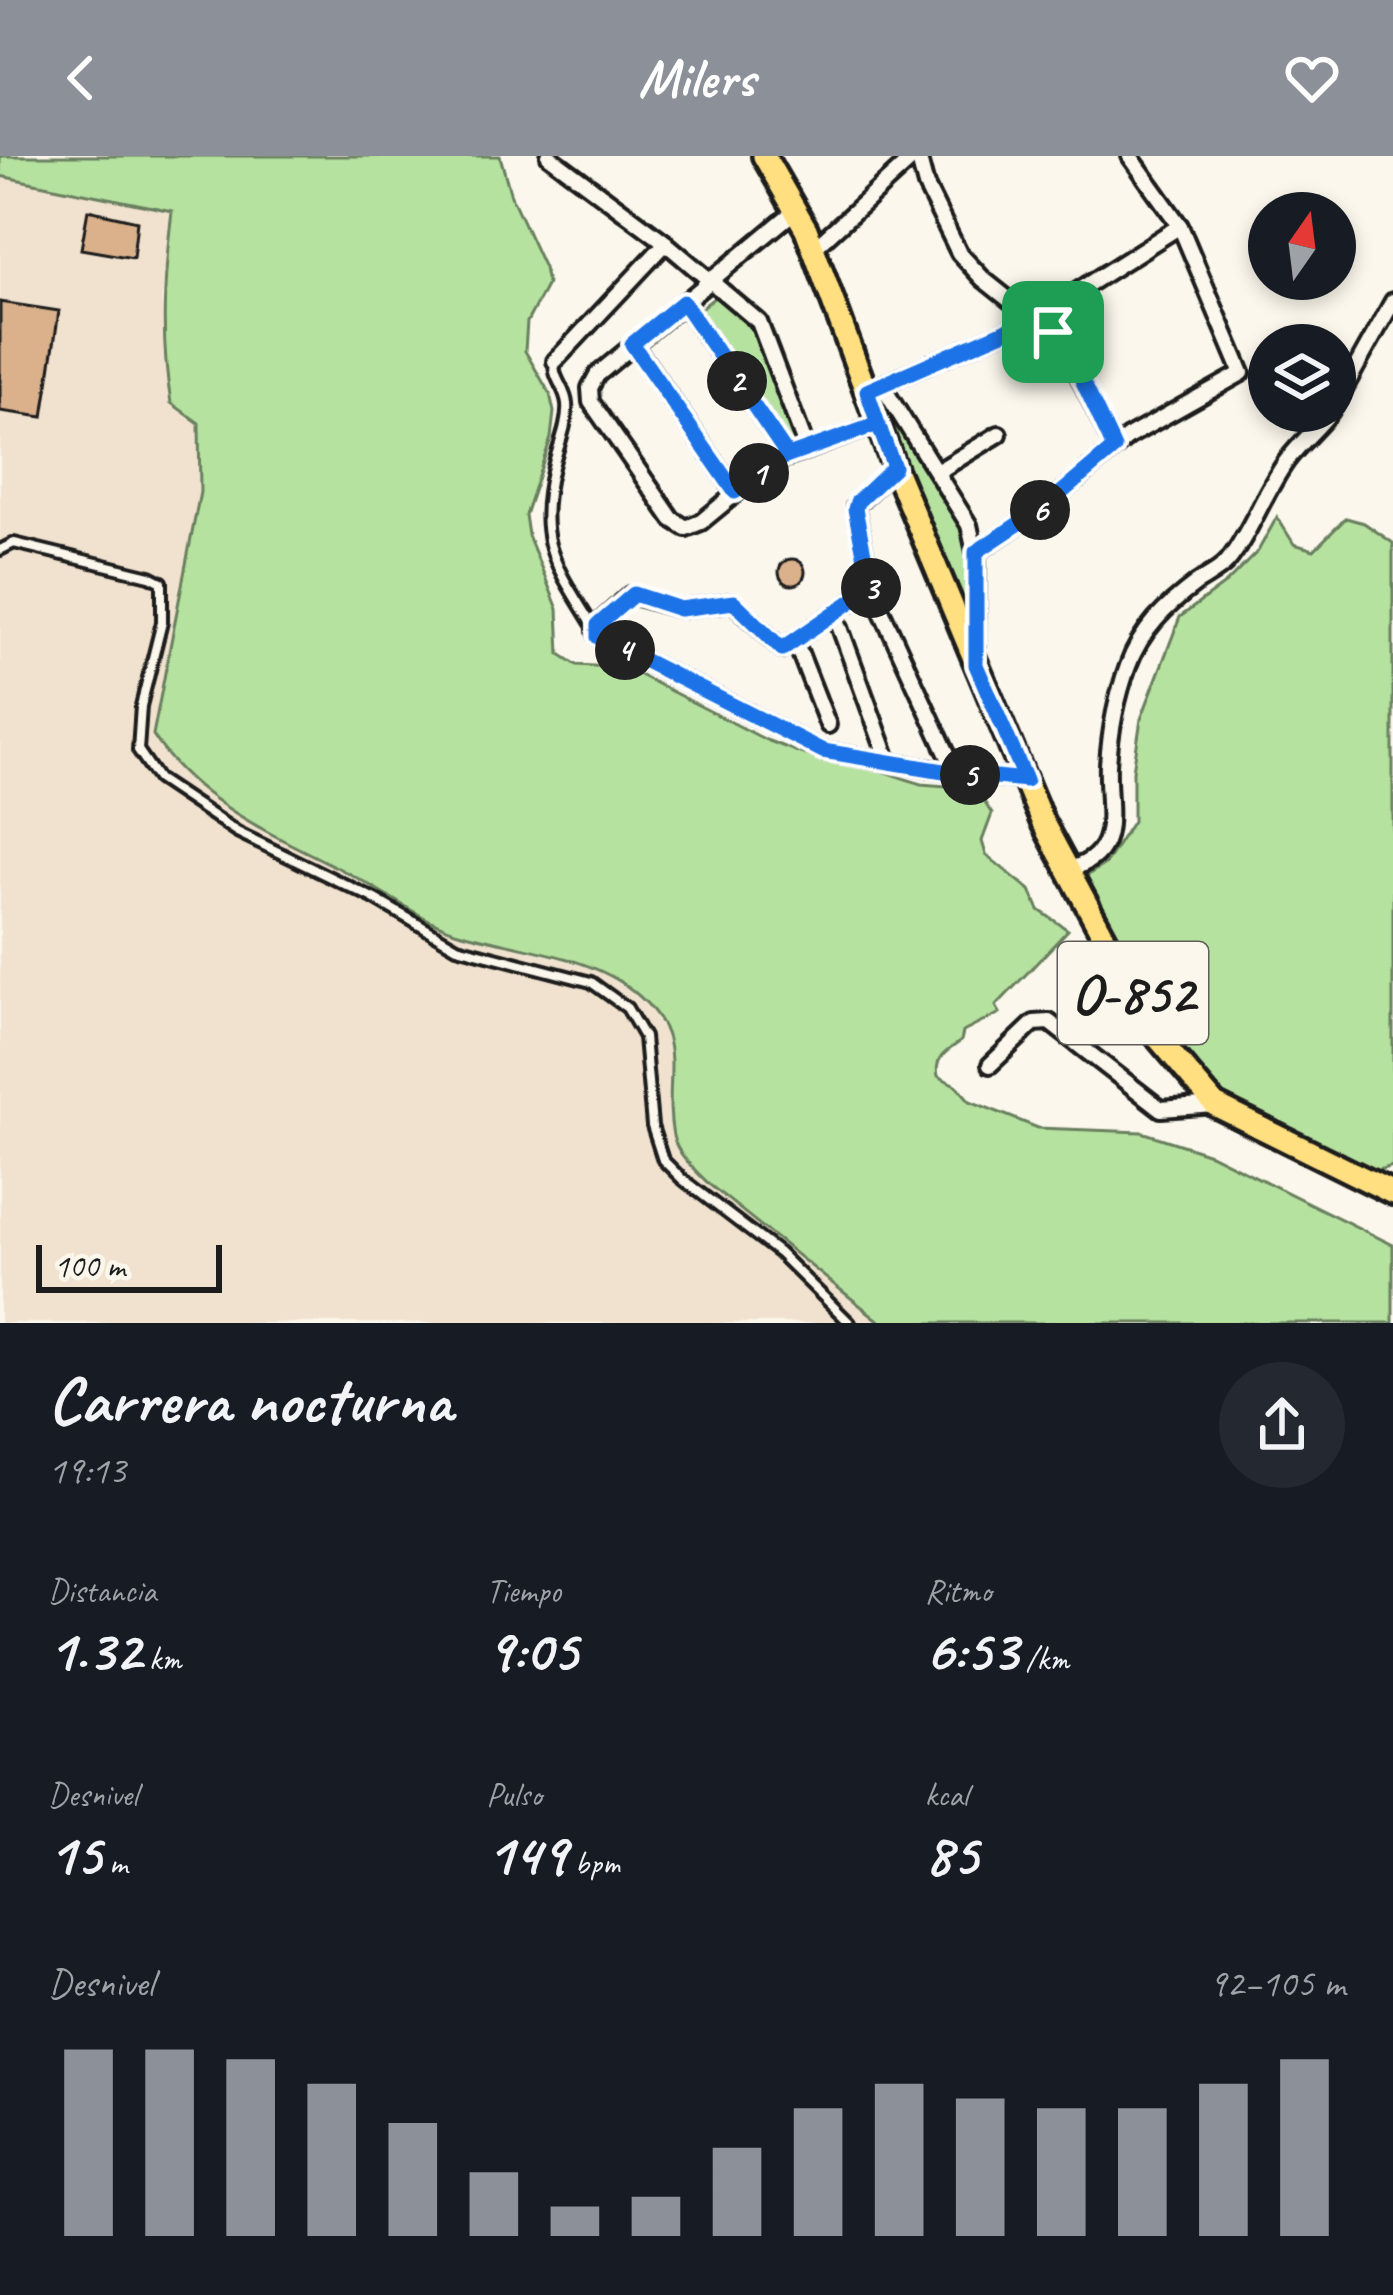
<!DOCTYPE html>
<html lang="es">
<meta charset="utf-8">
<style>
:root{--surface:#171b24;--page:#242831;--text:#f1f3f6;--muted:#9ea1a6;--accent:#8c9099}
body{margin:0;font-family:Caveat,sans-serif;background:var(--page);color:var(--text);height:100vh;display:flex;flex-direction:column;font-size:45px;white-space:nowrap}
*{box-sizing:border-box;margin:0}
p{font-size:39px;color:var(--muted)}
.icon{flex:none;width:66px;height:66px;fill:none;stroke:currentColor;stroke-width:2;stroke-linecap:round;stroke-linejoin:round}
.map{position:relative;height:1167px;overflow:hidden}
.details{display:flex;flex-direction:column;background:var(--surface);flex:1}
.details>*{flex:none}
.needle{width:78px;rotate:14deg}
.fabs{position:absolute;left:1248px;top:36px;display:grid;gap:24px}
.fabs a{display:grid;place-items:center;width:108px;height:108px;border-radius:50%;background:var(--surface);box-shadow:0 6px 18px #0003;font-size:60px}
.scale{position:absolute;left:36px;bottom:30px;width:186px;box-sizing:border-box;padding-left:12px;border:6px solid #1c1c1c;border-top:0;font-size:33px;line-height:42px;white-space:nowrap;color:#1c1c1c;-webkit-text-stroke:9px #fbf7ec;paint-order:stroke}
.pin{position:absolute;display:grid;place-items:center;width:102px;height:102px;color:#fff;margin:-51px;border-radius:24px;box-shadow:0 6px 18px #0006}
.km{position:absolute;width:60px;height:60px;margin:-30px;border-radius:50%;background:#222;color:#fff;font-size:33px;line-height:60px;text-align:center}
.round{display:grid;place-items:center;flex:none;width:126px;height:126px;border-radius:63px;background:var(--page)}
.summary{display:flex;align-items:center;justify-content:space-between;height:204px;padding:0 48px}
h1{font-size:66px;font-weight:700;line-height:90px}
.stats{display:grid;grid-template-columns:repeat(3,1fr);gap:18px;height:204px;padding:12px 48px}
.stats div{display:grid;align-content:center}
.stats b{font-size:60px;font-weight:700}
.stats small{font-size:33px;font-weight:400}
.stats p{font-size:33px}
.chart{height:336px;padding:24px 48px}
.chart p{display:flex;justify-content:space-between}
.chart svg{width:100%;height:216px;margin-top:12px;stroke:var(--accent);stroke-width:6}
header{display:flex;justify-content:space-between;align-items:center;height:156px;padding:0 48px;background:var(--accent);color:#fff;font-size:54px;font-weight:700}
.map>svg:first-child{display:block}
.built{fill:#f1e2cf}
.green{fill:#b6e2a0;stroke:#697f5e;stroke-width:3}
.building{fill:#dbb18c;stroke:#1c1c1c;stroke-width:3}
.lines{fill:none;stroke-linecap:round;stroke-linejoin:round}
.lane-casing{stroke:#1c1c1c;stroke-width:16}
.street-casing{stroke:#1c1c1c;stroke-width:22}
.primary-casing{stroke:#1c1c1c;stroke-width:30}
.lane{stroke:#fbf7ec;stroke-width:8}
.street{stroke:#fbf7ec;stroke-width:14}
.primary{stroke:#ffdf80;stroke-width:21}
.route-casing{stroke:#fff;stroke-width:24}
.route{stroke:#1a73e8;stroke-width:15}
.labels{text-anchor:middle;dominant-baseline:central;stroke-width:12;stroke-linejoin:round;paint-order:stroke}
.shield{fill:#fbf7ec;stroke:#5f5e5a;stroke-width:3}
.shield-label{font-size:57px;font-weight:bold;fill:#1c1c1c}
</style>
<header><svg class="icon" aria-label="back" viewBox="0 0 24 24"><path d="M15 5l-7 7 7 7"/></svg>Milers<svg class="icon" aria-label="heart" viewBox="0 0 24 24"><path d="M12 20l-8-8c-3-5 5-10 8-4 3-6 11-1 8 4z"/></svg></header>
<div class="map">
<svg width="1393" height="1167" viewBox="0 0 1393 1167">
<rect width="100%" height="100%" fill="#fbf7ec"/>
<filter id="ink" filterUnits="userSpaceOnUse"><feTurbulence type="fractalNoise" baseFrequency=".00833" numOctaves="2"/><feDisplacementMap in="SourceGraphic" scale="24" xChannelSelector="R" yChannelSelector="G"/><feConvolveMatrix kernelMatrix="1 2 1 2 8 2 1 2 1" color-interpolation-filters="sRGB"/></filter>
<g filter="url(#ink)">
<polygon class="built" points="0,20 172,55 162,140 165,211 171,247 199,267 200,336 153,579 230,655 444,771 593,812 627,831 652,854 669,886 674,904 671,956 687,1003 711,1031 882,1167 0,1167"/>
<g class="green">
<path d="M0,0H500L511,40L544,112L547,128L527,166L525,195L550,238L554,256L551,282L525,359L528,379L558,453L560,498L577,509L626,512L766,584L803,598L858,607L921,628L959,631L985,647L992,658L982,685L986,699L1030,734L1039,754L1068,774L996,850L1000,857L963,876L961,885C947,895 934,901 938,920L957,930L970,945L1038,972L1142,976L1210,998L1393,1089V1167H882L711,1030C698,1017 677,999 673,980C661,920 694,880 628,831C584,798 508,791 455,775C422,764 390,740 359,723C285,683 199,652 153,579L200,336L199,267L171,247C160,181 164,121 172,55L0,20Z"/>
<path d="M715,141C768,150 785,246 800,290L789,292L696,156Z"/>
<polygon points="884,250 955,351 973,396 972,473"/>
<polygon points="1277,361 1294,388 1314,394 1346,362 1364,367 1393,387 1393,1010 1356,1020 1223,952 1142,843 1080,724 1105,708 1133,665 1133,615 1141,563 1180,461 1226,427 1258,395"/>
</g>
<g class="building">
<polygon points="88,54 137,65 133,102 81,93"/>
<polygon points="0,146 59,155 43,261 0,255"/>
<circle cx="792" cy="416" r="13"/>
</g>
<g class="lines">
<defs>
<g id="lane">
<path d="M555,205C551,221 566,232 567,248C569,267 557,293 553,311C534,387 557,411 595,474"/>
<polyline points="0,394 14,387 150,420 162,426 162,466 141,550 138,594 158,623 237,676 373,742 457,791 591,826 627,852 644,881 652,970 663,1004 682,1023 779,1097 850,1167"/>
</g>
<g id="street">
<polyline points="549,0 662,84 759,166 807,293"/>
<polyline points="918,0 926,30 959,97 983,123 1063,187 1114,292"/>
<polyline points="797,53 597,219 590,232 591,246 672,363 686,372 701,366 773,307 878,268"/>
<polyline points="813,93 915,0"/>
<polyline points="683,146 788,300"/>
<polyline points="633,188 735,336"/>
<polyline points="555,205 666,87"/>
<polyline points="883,231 969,369 977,405 976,494"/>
<polyline points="867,235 1035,162 1180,70"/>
<polyline points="1335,249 1393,145"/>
<polyline points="894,311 855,350 871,432 956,617"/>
<polyline points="937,316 999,278"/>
<polyline points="977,396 1047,349 1128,281 1242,217 1180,70 1130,0"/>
<polyline points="871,432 782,493 733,446 680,453 630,439 597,469 596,475 598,481 823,595 956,617 1026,624"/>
<polyline points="835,458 889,606"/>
<polyline points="796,487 828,569"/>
<path d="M1066,714C1125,700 1106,655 1108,609C1110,577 1117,540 1128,510C1141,474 1166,450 1197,427C1206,421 1220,414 1227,406C1248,382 1266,332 1288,303C1301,286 1318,272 1331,255"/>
<polyline points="990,909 1034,867 1049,866 1161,953 1215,949"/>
</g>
<polyline id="primary" points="764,0 806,73 894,311 1042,665 1159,883 1215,949 1393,1037"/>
</defs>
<use href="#lane" class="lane-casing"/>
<use href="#street" class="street-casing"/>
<use href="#primary" class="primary-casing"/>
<use href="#lane" class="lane"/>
<use href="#street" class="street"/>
<use href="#primary" class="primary"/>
</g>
</g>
<g class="lines" filter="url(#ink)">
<defs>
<polyline id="route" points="1053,176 1035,162 867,235 878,268 780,303 735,336 632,188 683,146 788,300 878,268 894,311 857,346 855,353 871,432 782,493 734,446 680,453 634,438 598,469 598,481 823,595 956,617 1026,624 976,509 976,396 1047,349 1114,292 1071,200 1053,176"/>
</defs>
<use href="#route" class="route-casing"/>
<use href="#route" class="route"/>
</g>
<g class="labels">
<rect class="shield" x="1058" y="786" width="150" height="102" rx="9"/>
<g class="shield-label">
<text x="1133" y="837">O-852</text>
</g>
</g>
</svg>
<div class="fabs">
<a><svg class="needle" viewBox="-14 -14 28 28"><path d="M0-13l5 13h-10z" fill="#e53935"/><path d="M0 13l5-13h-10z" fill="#9ea1a6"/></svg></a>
<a><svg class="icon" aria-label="layers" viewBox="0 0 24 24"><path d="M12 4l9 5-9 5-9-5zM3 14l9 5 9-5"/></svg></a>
</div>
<div class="scale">100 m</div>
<div class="pin" style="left:1053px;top:176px;background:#1e9e55"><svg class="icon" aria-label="arrive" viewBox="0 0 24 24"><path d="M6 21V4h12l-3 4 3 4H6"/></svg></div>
<b class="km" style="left:759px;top:317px">1</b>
<b class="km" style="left:737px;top:225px">2</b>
<b class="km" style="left:871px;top:432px">3</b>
<b class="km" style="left:625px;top:494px">4</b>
<b class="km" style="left:970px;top:619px">5</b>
<b class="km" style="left:1040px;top:354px">6</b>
</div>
<section class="details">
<div class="summary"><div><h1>Carrera nocturna</h1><p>19:13</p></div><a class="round"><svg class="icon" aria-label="share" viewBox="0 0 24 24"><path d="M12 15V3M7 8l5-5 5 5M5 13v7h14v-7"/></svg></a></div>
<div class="stats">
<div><p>Distancia</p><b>1.32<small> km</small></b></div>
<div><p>Tiempo</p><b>9:05</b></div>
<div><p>Ritmo</p><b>6:53<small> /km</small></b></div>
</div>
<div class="stats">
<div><p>Desnivel</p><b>15<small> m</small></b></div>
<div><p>Pulso</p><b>149<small> bpm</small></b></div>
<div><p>kcal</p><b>85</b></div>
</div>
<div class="chart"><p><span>Desnivel</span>92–105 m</p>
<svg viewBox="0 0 160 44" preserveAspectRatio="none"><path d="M5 44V6M15 44V6M25 44V8M35 44V13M45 44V21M55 44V31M65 44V38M75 44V36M85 44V26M95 44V18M105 44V13M115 44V16M125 44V18M135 44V18M145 44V13M155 44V8"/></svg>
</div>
</section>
